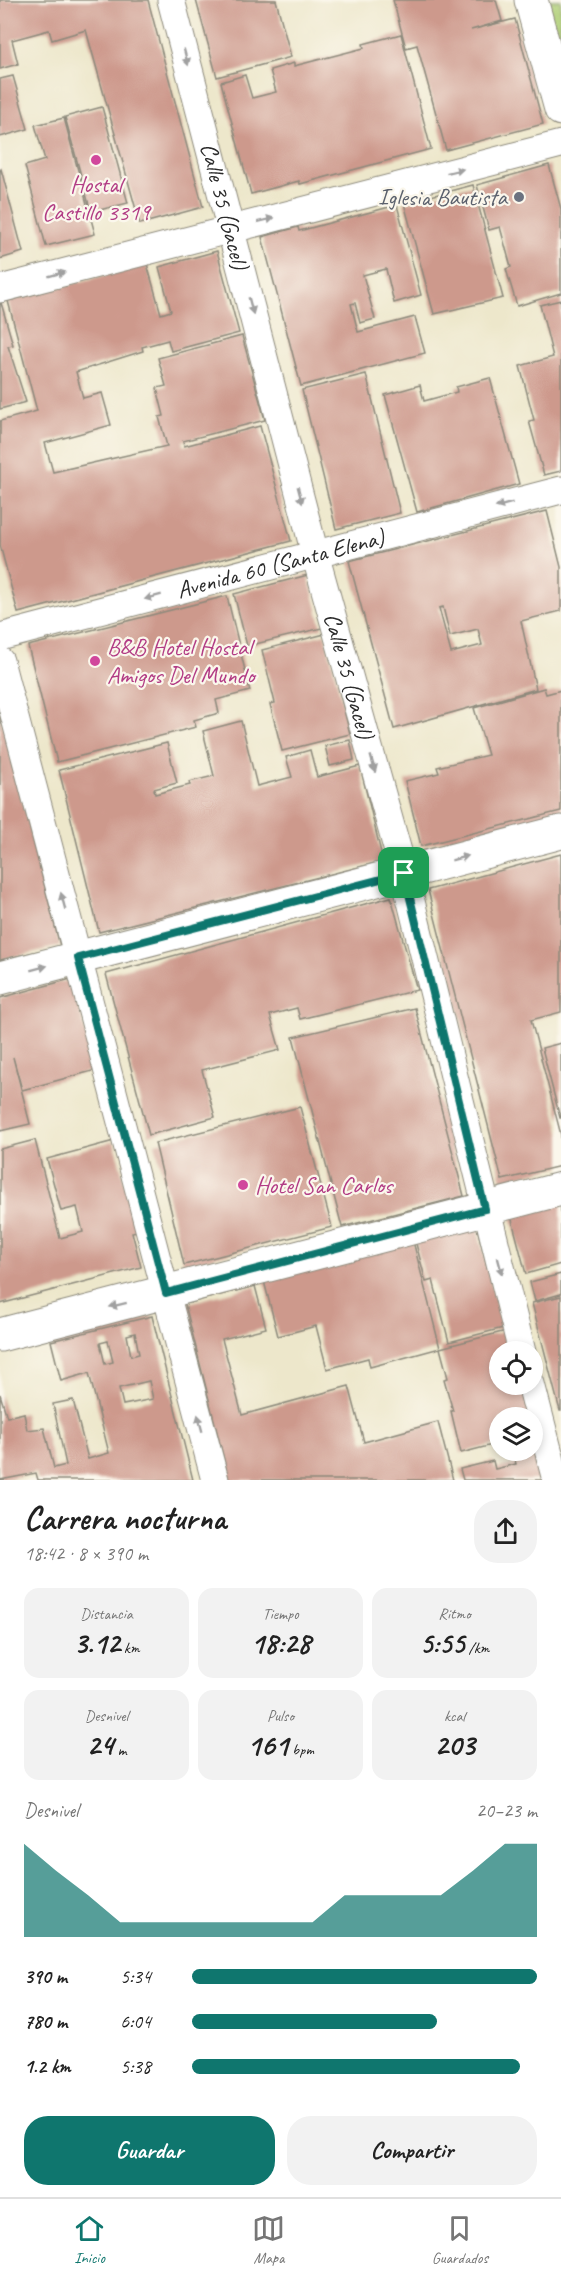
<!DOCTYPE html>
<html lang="es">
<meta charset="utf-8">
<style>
:root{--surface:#fff;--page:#f2f2f2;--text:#222;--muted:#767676;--line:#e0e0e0;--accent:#0f766e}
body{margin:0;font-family:Caveat,sans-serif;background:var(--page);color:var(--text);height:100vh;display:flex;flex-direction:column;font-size:22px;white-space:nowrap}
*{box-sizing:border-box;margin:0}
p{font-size:20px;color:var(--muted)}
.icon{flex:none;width:33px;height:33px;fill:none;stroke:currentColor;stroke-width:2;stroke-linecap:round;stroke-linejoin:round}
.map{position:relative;height:1480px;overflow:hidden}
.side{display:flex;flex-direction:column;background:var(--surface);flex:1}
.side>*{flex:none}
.fabs{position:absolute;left:489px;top:1341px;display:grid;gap:12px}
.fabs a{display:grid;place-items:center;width:54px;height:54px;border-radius:50%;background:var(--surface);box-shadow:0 3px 9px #0003;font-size:30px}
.pin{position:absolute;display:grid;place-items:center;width:51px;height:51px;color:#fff;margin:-26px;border-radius:12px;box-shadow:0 3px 9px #0006}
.round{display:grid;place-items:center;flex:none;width:63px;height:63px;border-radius:24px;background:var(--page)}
.summary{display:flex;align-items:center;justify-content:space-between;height:102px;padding:0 24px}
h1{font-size:33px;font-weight:600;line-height:45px}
.figures{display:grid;grid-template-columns:repeat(3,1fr);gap:9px;height:102px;padding:6px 24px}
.figures div{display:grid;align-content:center;border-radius:15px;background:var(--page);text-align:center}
.figures b{font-size:30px;font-weight:600}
.figures small{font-size:16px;font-weight:400}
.figures p{font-size:16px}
.chart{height:168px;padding:12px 24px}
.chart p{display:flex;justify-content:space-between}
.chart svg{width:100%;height:108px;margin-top:6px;fill:var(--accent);opacity:.7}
.primary-button{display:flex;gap:12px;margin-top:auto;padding:12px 24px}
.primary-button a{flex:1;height:69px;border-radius:24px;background:var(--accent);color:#fff;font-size:24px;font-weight:600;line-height:69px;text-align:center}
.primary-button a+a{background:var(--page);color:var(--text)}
ul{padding:0 24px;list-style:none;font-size:20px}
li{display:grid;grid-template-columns:96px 72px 1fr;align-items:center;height:45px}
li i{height:15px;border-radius:8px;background:var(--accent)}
.tabs{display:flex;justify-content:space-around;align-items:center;height:84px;border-top:2px solid var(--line);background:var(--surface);font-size:16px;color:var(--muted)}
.tabs a{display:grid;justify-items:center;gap:3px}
.tabs .current{color:var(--accent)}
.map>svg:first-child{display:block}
.green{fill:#aece76;stroke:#6c7c50;stroke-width:1.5}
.building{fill:#cd998c;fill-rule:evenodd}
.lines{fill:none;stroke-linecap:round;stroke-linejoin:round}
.minor-casing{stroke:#8c897b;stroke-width:29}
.secondary-casing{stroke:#8c897b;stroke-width:35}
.primary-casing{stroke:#8c897b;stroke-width:35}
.minor{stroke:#fff;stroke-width:27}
.secondary{stroke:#fff;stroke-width:33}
.primary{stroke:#fff;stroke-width:33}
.oneway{fill:#a0a0a0}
.route-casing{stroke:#fff;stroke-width:12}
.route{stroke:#0f766e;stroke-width:8}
.hotel-dot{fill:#d1479c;stroke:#fbf7ec;stroke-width:2}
.worship-dot{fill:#6b7280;stroke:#fbf7ec;stroke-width:2}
.labels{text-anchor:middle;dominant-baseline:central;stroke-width:4.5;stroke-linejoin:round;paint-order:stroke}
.hotel-label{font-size:24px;fill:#b23c85;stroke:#fbf7ec;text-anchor:start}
.worship-label{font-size:24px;fill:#5b616d;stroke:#fbf7ec;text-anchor:end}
.street-label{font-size:24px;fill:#2b2b2b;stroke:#fbf7ec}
</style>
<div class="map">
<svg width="561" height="1480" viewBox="0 0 561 1480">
<rect width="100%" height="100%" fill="#fbf7ec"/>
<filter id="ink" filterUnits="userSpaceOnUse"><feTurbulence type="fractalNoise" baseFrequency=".0167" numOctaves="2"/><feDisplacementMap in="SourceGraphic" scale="12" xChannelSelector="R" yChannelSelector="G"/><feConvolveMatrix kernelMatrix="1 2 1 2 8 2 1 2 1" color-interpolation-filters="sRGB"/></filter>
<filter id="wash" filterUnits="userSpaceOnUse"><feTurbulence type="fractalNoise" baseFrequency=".008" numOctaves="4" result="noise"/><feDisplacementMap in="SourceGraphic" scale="24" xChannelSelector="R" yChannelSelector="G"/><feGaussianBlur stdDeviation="1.35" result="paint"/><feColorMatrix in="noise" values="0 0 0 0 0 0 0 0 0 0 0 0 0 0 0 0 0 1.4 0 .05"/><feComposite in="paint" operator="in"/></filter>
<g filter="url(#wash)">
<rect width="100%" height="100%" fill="#ede7cb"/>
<polygon class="green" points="541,0 561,0 561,71"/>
<g id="blocks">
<g class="building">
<polygon points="0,0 148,0 203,207 140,224 86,30 52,40 49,30 12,40 18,64 0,69"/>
<polygon points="196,0 276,0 291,57 217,77"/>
<polygon points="393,0 496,0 502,21 471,30 515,19 543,124 446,150 417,45 406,48"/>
<polygon points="401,34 431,149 300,184 299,181 251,194 221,82 245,75 252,98 276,92 270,70 294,63 294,66 364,48 363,44"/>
<polygon points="13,76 28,129 0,137 0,79"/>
<polygon points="102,107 128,203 91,212 65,117"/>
<polygon points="64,118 95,234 46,246 25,166 45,160 35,125"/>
<polygon points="549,165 561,209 561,293 517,306 506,269 511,267 500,227 489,230 477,185"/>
<polygon points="1,169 23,252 0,259 0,170"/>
<polygon points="473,185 503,298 434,314 404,203"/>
<polygon points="397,205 421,295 394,303 386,269 363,275 375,319 360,323 355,303 351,304 358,332 415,317 425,353 301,386 262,237 298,227 299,231"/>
<polygon points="217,251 239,333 171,351 168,340 142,347 143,351 76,372 83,398 102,393 111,425 45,443 53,472 167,446 159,417 164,416 157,388 166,386 158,358 242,336 265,420 183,441 184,446 260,426 291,541 18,613 0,545 0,421 37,411 8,301 147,264 161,314 171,311 159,267"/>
<polygon points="0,299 13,345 8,346 26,402 0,409"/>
<polygon points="561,300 561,471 544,475 529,421 534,420 520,366 553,357 540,305"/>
<polygon points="366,374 400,513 336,529 302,390"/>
<polygon points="490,378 519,484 417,512 385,395 420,385 424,401 457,392 456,387"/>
<path d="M547,511L561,567V611L521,621L536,689L394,729L349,561ZM443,607L450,636L478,629L482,645L451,653L439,608Z"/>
<polygon points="308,575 322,628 247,646 234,594"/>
<polygon points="227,596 250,691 216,700 219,713 194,720 196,727 57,762 28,646"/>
<polygon points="325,634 350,734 282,751 270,704 275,703 262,650"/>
<polygon points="544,688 546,694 561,690 561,811 421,846 405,781 439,773 437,767 488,755 474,708"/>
<polygon points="0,713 60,946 0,960"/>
<polygon points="241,721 257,786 292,777 286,757 310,750 317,777 360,766 383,861 99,932 59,770 167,743 177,783 154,789 155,794 190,785 189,782 214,776 203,731"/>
<polygon points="350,740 354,760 330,766 325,746"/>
<polygon points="561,854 561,1012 531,1020 561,1135 561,1166 502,1180 428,890"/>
<polygon points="391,897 417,990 300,1019 297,1008 270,1015 280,1050 202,1070 215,1117 149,1135 106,974"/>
<polygon points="71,979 96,1070 22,1090 13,1057 30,1124 0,1131 0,998"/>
<polygon points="415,1008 464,1196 342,1227 293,1037"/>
<polygon points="561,1043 561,1118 560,1118 542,1048"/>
<polygon points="300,1107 332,1227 184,1265 155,1143"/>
<polygon points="35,1140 60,1238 83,1232 77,1207 61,1211 47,1159 114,1141 137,1231 132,1232 141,1267 0,1304 0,1149"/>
<polygon points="561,1203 561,1264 526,1274 511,1216"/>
<polygon points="475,1220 503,1328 449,1342 433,1280 426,1282 414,1236"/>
<polygon points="412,1237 440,1348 370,1367 368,1358 327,1369 316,1326 278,1336 263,1277"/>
<polygon points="561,1274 561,1294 535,1301 530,1282"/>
<polygon points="255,1286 266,1328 222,1339 242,1415 349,1386 364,1442 438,1422 453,1480 229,1480 185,1304"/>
<polygon points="561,1296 561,1411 560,1411 532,1303"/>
<path d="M152,1316L193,1480H38L36,1473L0,1480V1394L7,1417L24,1413L27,1430L44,1428L54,1468L66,1465L53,1404L73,1400L88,1459L109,1453L89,1373L61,1381L51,1341ZM135,1333L139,1354L131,1356L127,1335ZM108,1341L113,1362L105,1364L100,1343ZM149,1381L153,1399L123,1405L119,1388Z"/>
<polygon points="510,1330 515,1352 500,1352 500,1384 524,1384 533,1418 500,1418 500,1443 461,1453 451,1411 453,1411 444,1379 448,1378 440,1348"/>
<polygon points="532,1420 549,1480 463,1480 460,1469 493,1461 495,1469 516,1464 512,1450 532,1450"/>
</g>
</g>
</g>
<g filter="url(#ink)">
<use href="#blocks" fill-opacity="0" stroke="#8c897b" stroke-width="1.5"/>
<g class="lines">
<defs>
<g id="minor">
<path id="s1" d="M171,0L315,554L404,873L522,1352"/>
<polyline points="0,289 561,144"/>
<path id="s2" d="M0,637L561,490"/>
<polyline points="0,661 215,1480"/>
<polyline points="531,1384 556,1480"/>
</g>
<g id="secondary">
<polyline points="0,978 561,832"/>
<polyline points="0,1335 561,1189"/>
</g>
<polyline id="primary" points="531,0 561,109"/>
</defs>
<use href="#minor" class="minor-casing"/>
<use href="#secondary" class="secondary-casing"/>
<use href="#primary" class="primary-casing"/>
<use href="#minor" class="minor"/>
<use href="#secondary" class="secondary"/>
<use href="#primary" class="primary"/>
</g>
<defs><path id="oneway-solid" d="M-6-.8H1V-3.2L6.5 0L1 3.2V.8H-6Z" transform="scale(1.5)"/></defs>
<g class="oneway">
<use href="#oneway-solid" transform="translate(186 57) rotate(75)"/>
<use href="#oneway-solid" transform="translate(455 171) rotate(-14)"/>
<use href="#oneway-solid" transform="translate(266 220) rotate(-14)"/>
<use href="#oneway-solid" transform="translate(57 274) rotate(-15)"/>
<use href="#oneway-solid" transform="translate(251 306) rotate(75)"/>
<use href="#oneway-solid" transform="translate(300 495) rotate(75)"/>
<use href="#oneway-solid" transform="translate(504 505) rotate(165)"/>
<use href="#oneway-solid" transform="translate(153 597) rotate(165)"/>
<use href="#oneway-solid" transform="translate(373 764) rotate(74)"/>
<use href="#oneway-solid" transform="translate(460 858) rotate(-15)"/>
<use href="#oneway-solid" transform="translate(63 901) rotate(-105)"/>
<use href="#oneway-solid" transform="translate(39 968) rotate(-15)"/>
<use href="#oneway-solid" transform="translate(500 1266) rotate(75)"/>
<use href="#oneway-solid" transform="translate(118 1305) rotate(166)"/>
<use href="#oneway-solid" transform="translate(200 1423) rotate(-105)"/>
</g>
</g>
<g class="lines" filter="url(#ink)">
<defs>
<polygon id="route" points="404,873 485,1209 166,1293 78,958"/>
</defs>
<use href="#route" class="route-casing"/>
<use href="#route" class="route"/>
</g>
<g class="hotel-dot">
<circle cx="96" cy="160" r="6"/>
<circle cx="95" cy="661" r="6"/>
<circle cx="243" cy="1185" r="6"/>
</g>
<circle class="worship-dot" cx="519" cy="197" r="6"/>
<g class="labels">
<g class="hotel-label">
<text x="96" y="184" text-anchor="middle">Hostal<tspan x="96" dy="28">Castillo 3319</tspan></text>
<text x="107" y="647">B&amp;B Hotel Hostal<tspan x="107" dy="28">Amigos Del Mundo</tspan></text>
<text x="255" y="1185">Hotel San Carlos</text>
</g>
<g class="worship-label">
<text x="507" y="197">Iglesia Bautista</text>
</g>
<g class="street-label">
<text stroke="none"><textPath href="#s1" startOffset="213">Calle 35 (Gacel)</textPath></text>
<text stroke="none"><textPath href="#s2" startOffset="290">Avenida 60 (Santa Elena)</textPath></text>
<text stroke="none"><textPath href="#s1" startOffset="699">Calle 35 (Gacel)</textPath></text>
</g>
</g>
</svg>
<div class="fabs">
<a><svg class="icon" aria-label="locate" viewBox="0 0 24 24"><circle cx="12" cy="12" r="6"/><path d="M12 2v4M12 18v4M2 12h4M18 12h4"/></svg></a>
<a><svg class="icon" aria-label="layers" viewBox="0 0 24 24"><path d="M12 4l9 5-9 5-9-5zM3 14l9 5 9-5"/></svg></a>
</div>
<div class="pin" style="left:404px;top:873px;background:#1e9e55"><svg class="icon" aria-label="arrive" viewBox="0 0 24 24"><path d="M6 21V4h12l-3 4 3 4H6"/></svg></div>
</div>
<section class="side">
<div class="summary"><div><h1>Carrera nocturna</h1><p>18:42 · 8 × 390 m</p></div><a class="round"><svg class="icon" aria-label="share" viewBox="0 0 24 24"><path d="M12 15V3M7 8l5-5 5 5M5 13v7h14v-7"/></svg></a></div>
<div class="figures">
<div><p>Distancia</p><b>3.12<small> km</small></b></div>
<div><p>Tiempo</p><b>18:28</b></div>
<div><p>Ritmo</p><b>5:55<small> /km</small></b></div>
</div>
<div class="figures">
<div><p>Desnivel</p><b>24<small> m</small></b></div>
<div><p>Pulso</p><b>161<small> bpm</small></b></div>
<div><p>kcal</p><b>203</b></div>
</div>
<div class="chart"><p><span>Desnivel</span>20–23 m</p>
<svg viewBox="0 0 160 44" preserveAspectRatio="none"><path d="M0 44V6L10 17L20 27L30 38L40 38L50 38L60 38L70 38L80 38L90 38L100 27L110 27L120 27L130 27L140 17L150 6L160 6V44z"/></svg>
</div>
<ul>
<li><b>390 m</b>5:34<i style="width:100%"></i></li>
<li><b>780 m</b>6:04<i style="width:71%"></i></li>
<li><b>1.2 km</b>5:38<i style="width:95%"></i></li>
</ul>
<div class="primary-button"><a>Guardar</a><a>Compartir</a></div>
</section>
<nav class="tabs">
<a class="current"><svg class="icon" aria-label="home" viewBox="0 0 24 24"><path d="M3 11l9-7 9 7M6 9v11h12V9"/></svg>Inicio</a>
<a><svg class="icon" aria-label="map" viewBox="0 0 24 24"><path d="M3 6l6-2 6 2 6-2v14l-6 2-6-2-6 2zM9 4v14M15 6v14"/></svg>Mapa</a>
<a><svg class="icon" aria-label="saved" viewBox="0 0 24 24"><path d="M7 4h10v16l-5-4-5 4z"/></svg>Guardados</a>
</nav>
